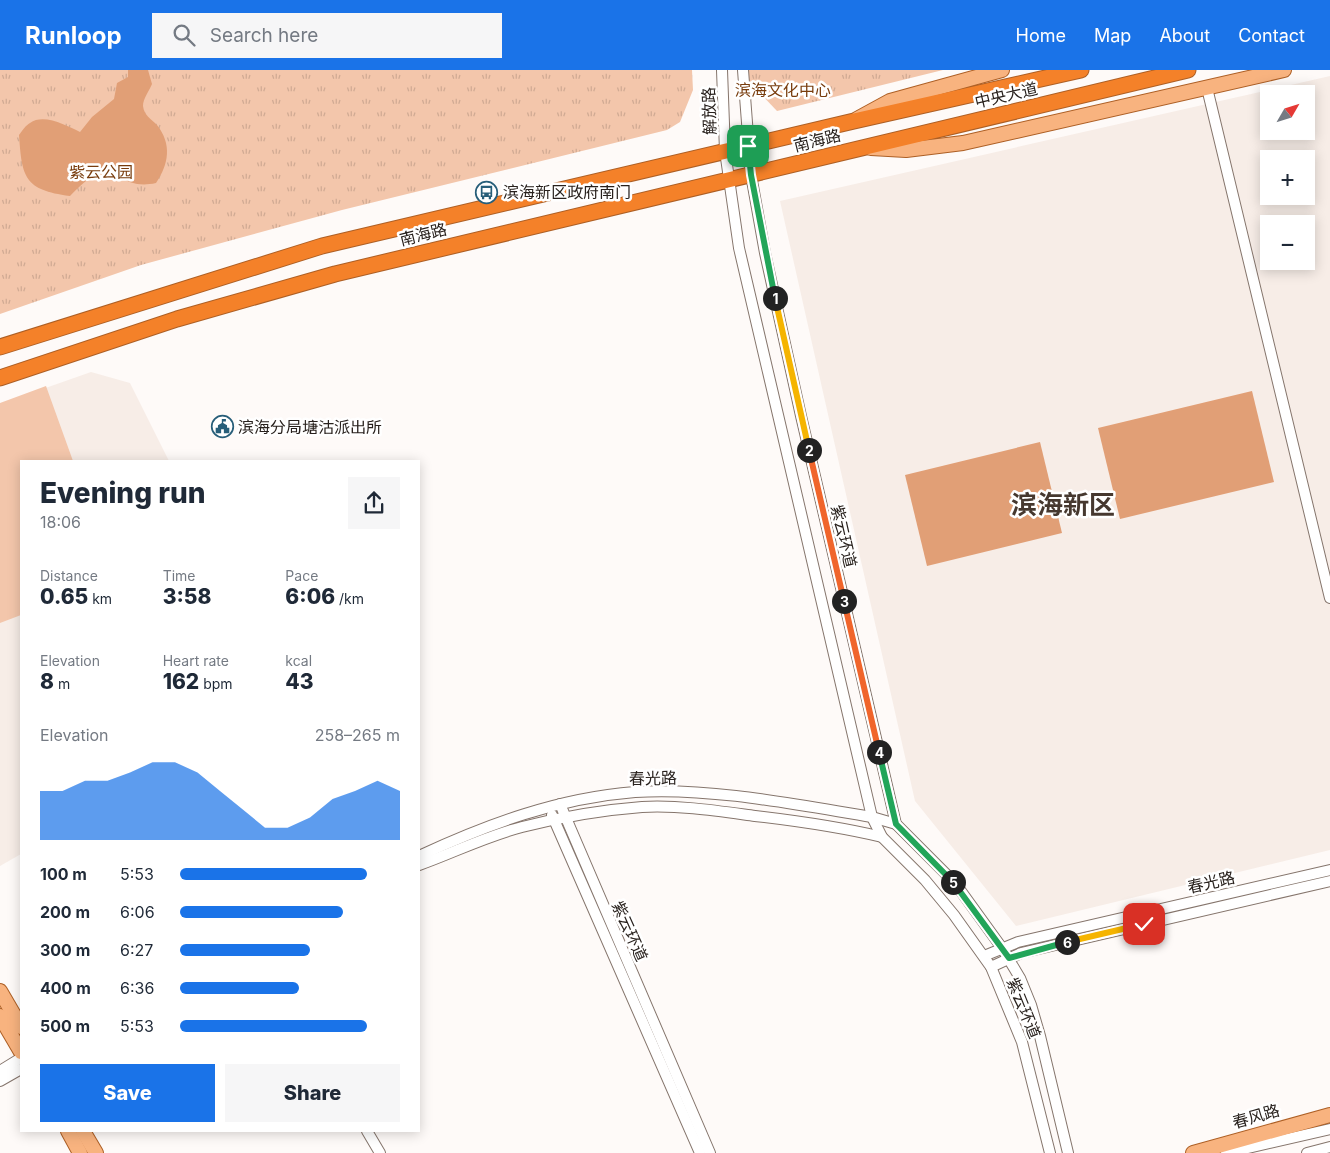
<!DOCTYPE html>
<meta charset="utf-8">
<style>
:root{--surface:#fff;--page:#f6f6f7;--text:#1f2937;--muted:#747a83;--accent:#1a73e8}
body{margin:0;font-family:Inter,"Noto Sans SC",sans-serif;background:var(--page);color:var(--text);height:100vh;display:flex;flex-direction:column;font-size:19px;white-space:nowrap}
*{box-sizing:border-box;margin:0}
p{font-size:16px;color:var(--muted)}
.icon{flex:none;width:28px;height:28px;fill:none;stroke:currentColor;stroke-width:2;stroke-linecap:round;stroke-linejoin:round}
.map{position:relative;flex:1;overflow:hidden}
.side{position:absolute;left:20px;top:390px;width:400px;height:672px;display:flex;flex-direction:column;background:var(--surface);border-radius:0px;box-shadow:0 2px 12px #0003}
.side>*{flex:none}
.needle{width:32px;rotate:51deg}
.buttons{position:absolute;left:1260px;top:15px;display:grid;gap:10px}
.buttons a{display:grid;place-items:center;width:55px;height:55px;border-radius:0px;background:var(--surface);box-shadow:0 2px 12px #0003;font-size:25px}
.pin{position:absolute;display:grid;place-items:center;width:42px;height:42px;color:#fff;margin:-21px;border-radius:10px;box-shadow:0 2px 8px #0006}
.km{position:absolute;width:25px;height:25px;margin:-12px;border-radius:50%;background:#222;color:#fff;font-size:14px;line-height:25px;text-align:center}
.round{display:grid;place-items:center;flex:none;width:52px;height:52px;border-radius:0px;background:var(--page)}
.headline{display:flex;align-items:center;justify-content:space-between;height:85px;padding:0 20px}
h1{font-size:28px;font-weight:800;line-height:38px}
.figures{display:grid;grid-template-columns:repeat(3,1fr);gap:8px;height:85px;padding:5px 20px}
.figures div{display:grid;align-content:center}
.figures b{font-size:21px;font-weight:800}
.figures small{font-size:14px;font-weight:400}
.figures p{font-size:14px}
.chart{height:140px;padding:10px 20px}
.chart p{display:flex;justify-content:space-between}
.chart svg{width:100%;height:90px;margin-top:5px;fill:var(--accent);opacity:.7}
.button{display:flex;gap:10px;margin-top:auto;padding:10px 20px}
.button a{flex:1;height:58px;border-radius:0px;background:var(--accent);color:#fff;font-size:20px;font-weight:800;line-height:58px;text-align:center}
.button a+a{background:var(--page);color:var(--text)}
ul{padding:0 20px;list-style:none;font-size:16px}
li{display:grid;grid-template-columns:80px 60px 1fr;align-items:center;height:38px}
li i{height:12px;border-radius:6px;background:var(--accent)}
header{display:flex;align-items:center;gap:30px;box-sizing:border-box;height:70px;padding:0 25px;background:var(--accent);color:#fff}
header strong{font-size:24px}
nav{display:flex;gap:28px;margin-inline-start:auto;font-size:18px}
.search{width:350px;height:45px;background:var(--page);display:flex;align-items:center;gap:12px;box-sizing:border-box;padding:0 18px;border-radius:0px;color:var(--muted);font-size:19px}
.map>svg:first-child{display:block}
.built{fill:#f7ede7;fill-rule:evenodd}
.park{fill:url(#park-tufts)}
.pitch{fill:#f3c6ab}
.water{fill:#e19f76}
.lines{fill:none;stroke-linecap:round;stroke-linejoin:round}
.minor-casing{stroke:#85756c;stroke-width:12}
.major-casing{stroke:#ad5f25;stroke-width:16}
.highway-casing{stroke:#ad5f25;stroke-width:17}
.minor{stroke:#fff;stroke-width:10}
.major{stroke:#f8b37f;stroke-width:14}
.highway{stroke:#f48129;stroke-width:15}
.split-1-casing{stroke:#fff;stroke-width:10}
.split-2-casing{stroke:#fff;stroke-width:10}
.split-3-casing{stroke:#fff;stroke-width:10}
.split-4-casing{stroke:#fff;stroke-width:10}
.split-5-casing{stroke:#fff;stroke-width:10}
.split-6-casing{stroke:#fff;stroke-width:10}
.split-7-casing{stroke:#fff;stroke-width:10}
.split-1{stroke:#22a559;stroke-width:6}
.split-2{stroke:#f5b400;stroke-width:6}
.split-3{stroke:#f0652b;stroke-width:6}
.split-4{stroke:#f0652b;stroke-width:6}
.split-5{stroke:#22a559;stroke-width:6}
.split-6{stroke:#22a559;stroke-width:6}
.split-7{stroke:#f5b400;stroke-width:6}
.labels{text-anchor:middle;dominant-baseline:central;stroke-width:5;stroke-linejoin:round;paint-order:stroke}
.park-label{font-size:16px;fill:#783c0d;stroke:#fff}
.street-label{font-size:16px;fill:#28211d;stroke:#fff}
.poi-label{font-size:16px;fill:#28211d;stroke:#fff;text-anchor:start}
.town-label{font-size:26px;font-weight:bold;fill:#46382f;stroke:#fff}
</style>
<header>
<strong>Runloop</strong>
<div class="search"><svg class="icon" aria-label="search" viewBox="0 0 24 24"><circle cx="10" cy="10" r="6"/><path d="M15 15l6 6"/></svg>Search here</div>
<nav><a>Home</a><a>Map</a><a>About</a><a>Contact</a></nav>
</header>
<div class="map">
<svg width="1330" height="1083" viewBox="0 0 1330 1083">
<defs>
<pattern id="park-tufts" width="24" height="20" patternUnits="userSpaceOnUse" patternTransform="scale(1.25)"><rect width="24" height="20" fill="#f3c6ab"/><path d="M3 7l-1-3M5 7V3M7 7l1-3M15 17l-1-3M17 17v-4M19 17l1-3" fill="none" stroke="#d0aa93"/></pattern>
</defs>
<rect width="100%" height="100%" fill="#fefaf8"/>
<g class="built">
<path d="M1330,6V780L1016,856L915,731L780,131ZM1269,24H1306V61H1269ZM1269,89H1306V126H1269ZM1269,154H1306V191H1269Z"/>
<polygon points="91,302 130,313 169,391 21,391 21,784 0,796 0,334"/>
</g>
<g class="park">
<polygon points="0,0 692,0 693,20 680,52 667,60 342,140 141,195 0,244"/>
<polygon points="738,0 943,0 777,41"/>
</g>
<polygon class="pitch" points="46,316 73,391 21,391 21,545 0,553 0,333"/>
<g class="water">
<path d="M128,0H148L152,14C149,21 143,29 143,36C144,45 151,49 157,55C172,74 169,94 156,113C110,123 119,74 70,126C24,120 22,107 19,65C22,61 26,55 30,53C44,43 67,56 80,62L92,47L114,29L117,13L128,7Z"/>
<polygon points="1252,321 1274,412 1120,449 1098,358"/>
<polygon points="1040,372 1062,463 927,496 905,405"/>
</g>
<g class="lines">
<defs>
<g id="minor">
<polyline points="722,0 725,81 739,178 872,747 882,767 925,810 954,845 991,897 1022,972 1050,1083"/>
<polyline points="743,0 751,105 765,183 801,346 896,754 955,813 1002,878 1020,908 1031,935 1040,966 1068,1083"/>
<polyline points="1207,18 1330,528"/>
<polyline points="560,734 710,1083"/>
<polyline points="552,745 700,1083"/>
<path d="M419,786C488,754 558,728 635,722C710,717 798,735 872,747L896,754"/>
<path d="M419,795C453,783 486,766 522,757C561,747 602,740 642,737C680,735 718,741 755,746C798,751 840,757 882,767"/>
<polyline points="984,886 1018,872 1330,800"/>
<polyline points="991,897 1021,883 1330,811"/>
<polyline points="0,1001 21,988"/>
<polyline points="0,1011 21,999"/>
<polyline points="367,1061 380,1083"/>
<polyline points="1226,1083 1330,1059"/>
<polyline points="1307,1083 1330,1077"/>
</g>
<g id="major">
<polyline points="857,49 890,31 1002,0"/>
<polyline points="871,78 906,80 963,73 1284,0"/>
<polyline points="0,921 21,957"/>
<polyline points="0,946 21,982"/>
<polyline points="68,1061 80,1083"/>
<polyline points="83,1061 96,1083"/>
<polyline points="1193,1083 1330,1045"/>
</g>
<g id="highway">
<polyline points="0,277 322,176 854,51 1081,0"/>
<polyline points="0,308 177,249 335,204 1188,0"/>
</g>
</defs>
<use href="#minor" class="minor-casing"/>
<use href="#major" class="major-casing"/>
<use href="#highway" class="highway-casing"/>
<use href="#minor" class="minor"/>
<use href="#major" class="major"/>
<use href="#highway" class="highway"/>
</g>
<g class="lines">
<defs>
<polyline id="split-1" points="748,76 751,105 775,228"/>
<polyline id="split-2" points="775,228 809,380"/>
<polyline id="split-3" points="809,380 844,531"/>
<polyline id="split-4" points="844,531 879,682"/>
<polyline id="split-5" points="879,682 896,754 953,812"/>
<polyline id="split-6" points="953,812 1009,888 1067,872"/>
<polyline id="split-7" points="1067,872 1144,854"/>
</defs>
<use href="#split-1" class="split-1-casing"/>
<use href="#split-2" class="split-2-casing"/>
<use href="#split-3" class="split-3-casing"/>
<use href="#split-4" class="split-4-casing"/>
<use href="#split-5" class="split-5-casing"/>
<use href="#split-6" class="split-6-casing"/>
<use href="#split-7" class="split-7-casing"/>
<use href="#split-1" class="split-1"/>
<use href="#split-2" class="split-2"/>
<use href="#split-3" class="split-3"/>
<use href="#split-4" class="split-4"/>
<use href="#split-5" class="split-5"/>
<use href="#split-6" class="split-6"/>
<use href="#split-7" class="split-7"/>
</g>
<defs>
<symbol id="bus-ring" viewBox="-11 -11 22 22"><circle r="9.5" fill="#fff" stroke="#275e79" stroke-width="1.5"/><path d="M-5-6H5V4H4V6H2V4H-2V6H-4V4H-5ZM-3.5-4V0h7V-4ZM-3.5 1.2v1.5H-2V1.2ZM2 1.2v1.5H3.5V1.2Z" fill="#275e79"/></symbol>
<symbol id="civic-ring" viewBox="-11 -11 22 22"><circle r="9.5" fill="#fff" stroke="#275e79" stroke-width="1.5"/><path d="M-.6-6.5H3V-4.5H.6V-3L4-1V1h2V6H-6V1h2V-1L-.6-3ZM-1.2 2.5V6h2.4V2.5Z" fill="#275e79"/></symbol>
</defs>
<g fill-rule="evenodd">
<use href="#bus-ring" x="474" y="110" width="25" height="25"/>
<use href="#civic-ring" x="210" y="344" width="25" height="25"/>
</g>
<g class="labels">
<g class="park-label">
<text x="783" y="20">滨海文化中心</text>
<text x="101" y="102">紫云公园</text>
</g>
<g class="street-label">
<text transform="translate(1006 25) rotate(-13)">中央大道</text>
<text transform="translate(709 41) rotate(-92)">解放路</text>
<text transform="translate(817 70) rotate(-14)">南海路</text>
<text transform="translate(423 164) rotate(-14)">南海路</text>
<text transform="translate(844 466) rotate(77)">紫云环道</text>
<text transform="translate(653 708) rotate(-1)">春光路</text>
<text transform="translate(1211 812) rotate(-13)">春光路</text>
<text transform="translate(630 861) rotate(66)">紫云环道</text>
<text transform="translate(1024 938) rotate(68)">紫云环道</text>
<text transform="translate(1256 1046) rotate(-16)">春风路</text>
</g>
<g class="poi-label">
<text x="503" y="122">滨海新区政府南门</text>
<text x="238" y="357">滨海分局塘沽派出所</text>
</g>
<g class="town-label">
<text x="1063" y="434">滨海新区</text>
</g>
</g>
</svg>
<div class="buttons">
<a><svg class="needle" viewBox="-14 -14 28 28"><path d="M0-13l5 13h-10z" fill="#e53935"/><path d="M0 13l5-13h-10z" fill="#747a83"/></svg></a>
<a>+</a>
<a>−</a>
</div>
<div class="pin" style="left:748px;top:76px;background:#1e9e55"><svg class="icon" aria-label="arrive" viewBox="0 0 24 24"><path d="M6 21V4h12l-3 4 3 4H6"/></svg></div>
<div class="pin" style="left:1144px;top:854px;background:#d93025"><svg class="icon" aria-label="check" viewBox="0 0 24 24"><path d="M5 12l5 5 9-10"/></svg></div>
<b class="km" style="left:775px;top:228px">1</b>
<b class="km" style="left:809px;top:380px">2</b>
<b class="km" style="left:844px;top:531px">3</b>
<b class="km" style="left:879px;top:682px">4</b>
<b class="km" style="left:953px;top:812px">5</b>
<b class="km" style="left:1067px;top:872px">6</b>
<section class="side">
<div class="headline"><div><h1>Evening run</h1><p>18:06</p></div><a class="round"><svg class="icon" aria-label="share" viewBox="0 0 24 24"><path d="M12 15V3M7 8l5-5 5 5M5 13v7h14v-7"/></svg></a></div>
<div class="figures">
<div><p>Distance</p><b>0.65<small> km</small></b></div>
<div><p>Time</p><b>3:58</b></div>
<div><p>Pace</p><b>6:06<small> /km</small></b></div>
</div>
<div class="figures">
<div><p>Elevation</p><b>8<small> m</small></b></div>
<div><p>Heart rate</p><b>162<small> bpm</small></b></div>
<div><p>kcal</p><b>43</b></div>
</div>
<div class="chart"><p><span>Elevation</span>258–265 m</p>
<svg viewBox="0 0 160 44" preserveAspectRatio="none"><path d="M0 44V20L10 20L20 15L30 15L40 11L50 6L60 6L70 11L80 20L90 29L100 38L110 38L120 33L130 24L140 20L150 15L160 20V44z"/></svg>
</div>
<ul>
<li><b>100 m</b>5:53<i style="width:85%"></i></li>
<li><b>200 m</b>6:06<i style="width:74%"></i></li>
<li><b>300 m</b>6:27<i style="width:59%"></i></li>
<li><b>400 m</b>6:36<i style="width:54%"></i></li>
<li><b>500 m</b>5:53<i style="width:85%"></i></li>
</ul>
<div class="button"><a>Save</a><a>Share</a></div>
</section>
</div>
